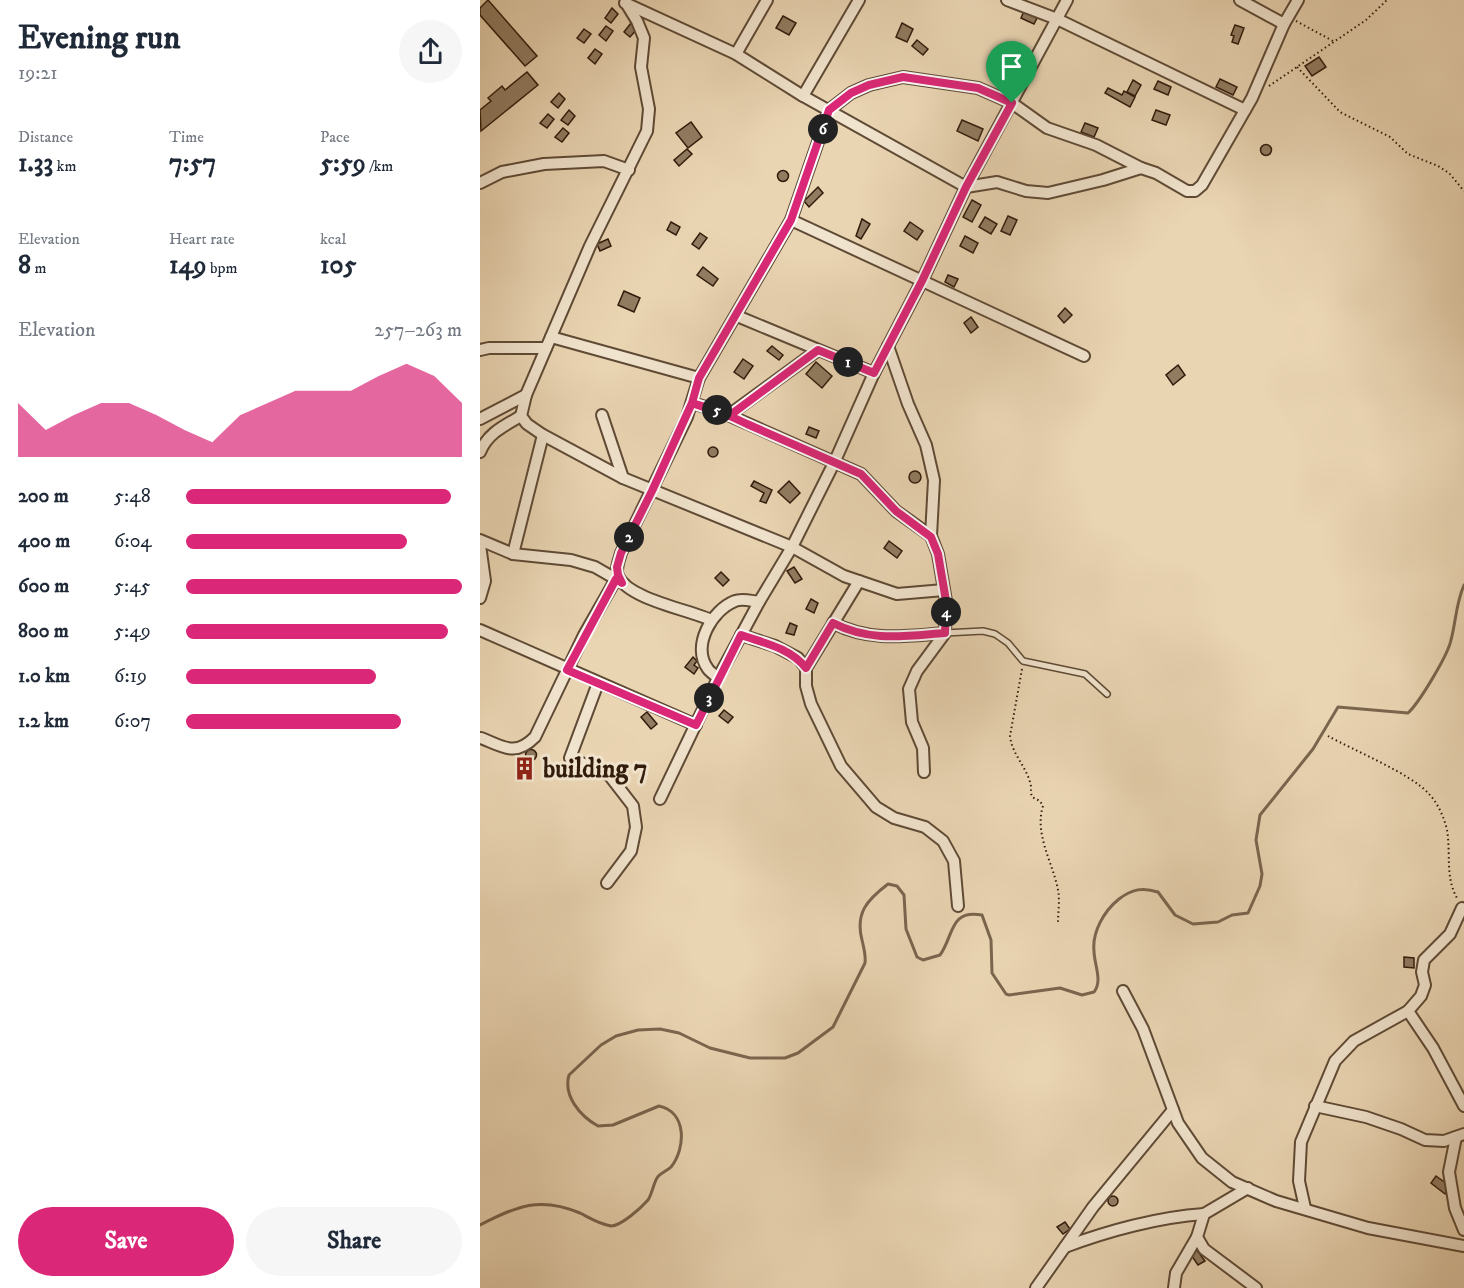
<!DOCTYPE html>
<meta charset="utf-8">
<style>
:root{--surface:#fff;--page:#f6f6f7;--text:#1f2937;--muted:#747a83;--accent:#db2777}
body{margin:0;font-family:"IM FELL DW Pica",serif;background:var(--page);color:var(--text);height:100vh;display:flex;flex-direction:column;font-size:22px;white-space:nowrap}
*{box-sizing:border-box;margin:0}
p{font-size:20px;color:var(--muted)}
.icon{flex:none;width:33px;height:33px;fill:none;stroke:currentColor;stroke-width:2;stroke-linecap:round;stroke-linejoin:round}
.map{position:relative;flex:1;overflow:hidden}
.sheet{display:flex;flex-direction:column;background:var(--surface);width:480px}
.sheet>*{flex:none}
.pin{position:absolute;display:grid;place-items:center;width:51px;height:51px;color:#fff;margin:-62px -26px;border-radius:50% 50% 50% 0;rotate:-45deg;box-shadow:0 0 6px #0007}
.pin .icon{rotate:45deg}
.km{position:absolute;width:30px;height:30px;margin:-15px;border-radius:50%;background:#222;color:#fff;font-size:16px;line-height:30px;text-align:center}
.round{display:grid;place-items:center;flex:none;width:63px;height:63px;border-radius:32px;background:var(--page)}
.summary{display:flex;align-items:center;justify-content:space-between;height:102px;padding:0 18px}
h1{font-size:33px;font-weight:700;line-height:45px}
.stats{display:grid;grid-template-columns:repeat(3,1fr);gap:9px;height:102px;padding:6px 18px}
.stats div{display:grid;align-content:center}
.stats b{font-size:26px;font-weight:700}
.stats small{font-size:16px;font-weight:400}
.stats p{font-size:16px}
.chart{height:168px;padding:12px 18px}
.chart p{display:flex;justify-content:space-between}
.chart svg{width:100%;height:108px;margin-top:6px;fill:var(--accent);opacity:.7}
.primary-button{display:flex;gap:12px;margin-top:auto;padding:12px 18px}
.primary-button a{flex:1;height:69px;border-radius:36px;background:var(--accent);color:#fff;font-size:24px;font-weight:700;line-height:69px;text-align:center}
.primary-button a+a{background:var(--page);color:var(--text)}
ul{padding:0 18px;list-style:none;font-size:20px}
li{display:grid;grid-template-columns:96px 72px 1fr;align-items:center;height:45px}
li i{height:15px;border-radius:8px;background:var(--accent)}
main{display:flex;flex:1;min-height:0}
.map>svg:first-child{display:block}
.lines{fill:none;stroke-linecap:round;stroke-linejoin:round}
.stream{stroke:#7a654e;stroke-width:3}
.building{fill:#917c62;stroke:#311b0b;stroke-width:1.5}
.service-casing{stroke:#5f4a35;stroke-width:8}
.minor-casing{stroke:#5f4a35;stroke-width:14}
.path{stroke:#311b0b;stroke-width:2;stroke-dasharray:1.5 3;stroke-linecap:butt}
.service{stroke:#f1e4ce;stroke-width:5}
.minor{stroke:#f1e4ce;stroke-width:10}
.route-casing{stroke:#fff;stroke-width:12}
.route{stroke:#db2777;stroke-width:8}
.labels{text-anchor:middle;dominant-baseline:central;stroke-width:6;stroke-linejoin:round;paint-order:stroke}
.poi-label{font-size:26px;font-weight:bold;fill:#311b0b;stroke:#f1e4ce;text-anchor:start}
</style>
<main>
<section class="sheet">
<div class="summary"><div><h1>Evening run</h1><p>19:21</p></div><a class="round"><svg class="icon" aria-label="share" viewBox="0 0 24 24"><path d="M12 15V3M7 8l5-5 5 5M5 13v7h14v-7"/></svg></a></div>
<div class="stats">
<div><p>Distance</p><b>1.33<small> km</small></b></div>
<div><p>Time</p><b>7:57</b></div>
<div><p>Pace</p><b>5:59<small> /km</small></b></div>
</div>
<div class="stats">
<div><p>Elevation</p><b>8<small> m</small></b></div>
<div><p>Heart rate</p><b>149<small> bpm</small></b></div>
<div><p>kcal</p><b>105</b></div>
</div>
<div class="chart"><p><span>Elevation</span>257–263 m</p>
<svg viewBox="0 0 160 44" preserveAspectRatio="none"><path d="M0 44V22L10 33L20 27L30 22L40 22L50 27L60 33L70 38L80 27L90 22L100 17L110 17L120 17L130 11L140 6L150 11L160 22V44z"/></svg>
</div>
<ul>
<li><b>200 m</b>5:48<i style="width:96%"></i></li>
<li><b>400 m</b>6:04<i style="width:80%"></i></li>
<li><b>600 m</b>5:45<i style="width:100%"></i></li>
<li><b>800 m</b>5:49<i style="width:95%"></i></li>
<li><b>1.0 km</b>6:19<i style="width:69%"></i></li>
<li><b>1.2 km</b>6:07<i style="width:78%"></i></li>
</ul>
<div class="primary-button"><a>Save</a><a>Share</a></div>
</section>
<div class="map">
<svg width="984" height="1288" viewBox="0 0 984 1288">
<rect width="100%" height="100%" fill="#ead5b3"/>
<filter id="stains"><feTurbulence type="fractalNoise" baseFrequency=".00333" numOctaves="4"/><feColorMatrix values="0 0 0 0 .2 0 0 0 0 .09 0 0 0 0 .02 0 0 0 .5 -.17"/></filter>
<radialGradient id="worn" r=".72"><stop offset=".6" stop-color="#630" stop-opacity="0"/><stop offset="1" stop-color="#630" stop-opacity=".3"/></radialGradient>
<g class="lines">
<path class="stream" d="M0,1225C37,1206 60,1196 100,1213C110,1218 119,1224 131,1226C141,1226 161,1208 168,1200C172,1194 173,1185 177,1178C180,1173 187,1171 191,1167C206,1148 207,1112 179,1106L133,1125L118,1126C100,1116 83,1096 89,1075L121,1045L136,1036L158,1030L180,1029L199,1033L230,1048L270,1058H305L318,1053L353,1027L385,963C386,955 384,949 382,940C375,913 387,900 408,884L417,886L424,895L426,929L437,957L443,960L460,955C474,936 469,909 502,915L511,940L512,973L526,994L529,995L580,988L602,995L614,992C623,981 614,964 614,951C612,932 624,911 639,899C652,889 663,887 678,892L695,915L713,924L738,922L752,915L768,913L780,886L782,874L776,840L780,815L833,749L858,707L928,713C939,703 968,655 971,640C976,621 976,603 984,585"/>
</g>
<g class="building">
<polygon points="8,0 57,56 45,66 0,15 0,8"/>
<polygon points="132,8 138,14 131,23 125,18"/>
<polygon points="544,11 557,18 554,24 541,18"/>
<polygon points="303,16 316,23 309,35 296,28"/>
<polygon points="151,23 158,28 150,37 144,32"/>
<polygon points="422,23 433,29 427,42 416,37"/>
<polygon points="755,25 764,28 758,44 752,42 754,36 751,35"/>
<polygon points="126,26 133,31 126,41 119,35"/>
<polygon points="104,29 111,34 104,43 97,38"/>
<polygon points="437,40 448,49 443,55 432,46"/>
<polygon points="541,46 549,50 546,58 537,54"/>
<polygon points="525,48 533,52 529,60 521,56"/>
<polygon points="115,49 122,54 115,64 108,58"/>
<polygon points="839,57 846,67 832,76 825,66"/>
<polygon points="47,72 58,85 1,131 0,110 11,101 8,98 22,86 25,90"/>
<polygon points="740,79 757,87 753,95 736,87"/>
<polygon points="653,80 661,85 655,96 647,92"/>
<polygon points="678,81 691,87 688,95 674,89"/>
<polygon points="628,88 642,95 644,91 655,97 650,107 625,93"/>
<polygon points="79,93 85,99 78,108 71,102"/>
<polygon points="89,110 95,116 88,125 81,120"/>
<polygon points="676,110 690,115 686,125 672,120"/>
<polygon points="68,114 74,119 67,128 60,123"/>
<polygon points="482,120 503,129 498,141 477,131"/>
<polygon points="211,122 222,137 208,148 196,133"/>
<polygon points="605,123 618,128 614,137 601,132"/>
<polygon points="83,128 89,133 82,142 75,137"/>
<circle cx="786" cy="150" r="5.5"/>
<polygon points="207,149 212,154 199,166 194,160"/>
<circle cx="303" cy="176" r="5.5"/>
<polygon points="338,187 343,193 329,207 324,201"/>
<polygon points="492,200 501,205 492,222 483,217"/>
<polygon points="528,216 537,220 530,235 521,231"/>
<polygon points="505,217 517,224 511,234 499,227"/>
<polygon points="382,219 390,224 381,239 376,236"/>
<polygon points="191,222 200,227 196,235 187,230"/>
<polygon points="430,222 443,231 437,240 424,231"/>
<polygon points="220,233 227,238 219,249 212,244"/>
<polygon points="485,236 498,243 493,253 480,246"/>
<polygon points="128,239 131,246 120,251 117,244"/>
<polygon points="223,267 238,279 233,286 217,275"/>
<polygon points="468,275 478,279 474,287 465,282"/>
<polygon points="144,291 160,298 154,312 138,305"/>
<polygon points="585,308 592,315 584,323 578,316"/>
<polygon points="491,317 498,327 491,333 484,323"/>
<polygon points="292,346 303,355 299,360 287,351"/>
<polygon points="263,359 273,366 264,379 254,372"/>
<polygon points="336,362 352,376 342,388 326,374"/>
<polygon points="698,365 705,375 693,385 686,375"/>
<polygon points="329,427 339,431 336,438 326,434"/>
<circle cx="233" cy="452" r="5"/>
<circle cx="435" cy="477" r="6"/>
<polygon points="274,481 292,490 286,503 280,501 284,493 271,486"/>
<polygon points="309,481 320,493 310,503 298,492"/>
<polygon points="409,541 422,551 417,558 404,548"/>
<polygon points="314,567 322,579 315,583 307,571"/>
<polygon points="241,572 249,580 243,586 235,578"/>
<polygon points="331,599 338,603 334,613 326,609"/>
<polygon points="310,623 317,626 314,635 306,633"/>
<polygon points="213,657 217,661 214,665 218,668 214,674 205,667"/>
<polygon points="244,710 253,717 248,723 239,716"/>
<polygon points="167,712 177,724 171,729 161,717"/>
<circle cx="51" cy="755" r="5.5"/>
<polygon points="44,760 53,772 45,778 36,765"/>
<polygon points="924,957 934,958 934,968 924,967"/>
<polygon points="956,1176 970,1186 965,1194 951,1183"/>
<circle cx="633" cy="1201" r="5"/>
<polygon points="585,1222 590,1229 583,1234 577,1227"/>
<polygon points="717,1250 725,1261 718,1265 711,1255"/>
</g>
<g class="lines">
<defs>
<polyline id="service" points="465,633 503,631 515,634 528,643 543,661 605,674 627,694"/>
<g id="minor">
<polyline points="527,0 577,19 765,110"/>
<polyline points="760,0 804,24"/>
<polyline points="145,3 256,54 323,96 486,187 517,182 546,191 568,193 623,180 661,168 676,173 707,191 715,191 722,185 772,98 804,24 818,0"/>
<polyline points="146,3 157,21 164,38 161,67 169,109 167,131 110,246 46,395 41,416 47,424 63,435 143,478 312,547 364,576 417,594 464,590"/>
<polyline points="256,54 287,0"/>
<polyline points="323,96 379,0"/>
<polyline points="0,183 22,172 64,164 124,161 149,170"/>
<polyline points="311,220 604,356"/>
<polyline points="257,316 394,373"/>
<polyline points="71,337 219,378"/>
<polyline points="408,346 428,404 446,445 454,480 451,536 458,554 466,601 465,633 437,671 429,689 432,722 443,748 444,772"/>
<polyline points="0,350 9,348 66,348"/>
<polyline points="212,403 239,411 381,474 416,511 451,536"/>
<polyline points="122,415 143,478"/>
<polyline points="249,415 338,350"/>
<polyline points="0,419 46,395"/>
<path d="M0,452C8,433 24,426 41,416"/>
<polyline points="0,540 33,554 91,560 115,567 141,582"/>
<polyline points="0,545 5,581 0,598"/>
<polyline points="33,554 63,435"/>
<path d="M231,620C210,610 148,599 138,576C135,569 139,561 141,553L207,417L219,378L311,220L349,110L371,93L389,85L423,77L498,88L532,103L567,128L616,145L661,168"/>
<path d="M353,623C390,642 425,636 465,633"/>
<polyline points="0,630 216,725"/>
<polyline points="261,635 295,646 318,658 326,668 326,686 331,704 361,766 396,807 414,818 445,827 463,841 474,861 478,906"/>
<polyline points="326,668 379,581"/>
<path d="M238,678C235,675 230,672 228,669C211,646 232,610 255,601C262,598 271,601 279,602"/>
<polyline points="118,683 90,758 129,775 153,806 156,827 151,851 127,883"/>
<path d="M1,738C24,747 35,757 55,737L104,635L136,579"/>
<polyline points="180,799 238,678 279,602 312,547 354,463 394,373 442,281 486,187 587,0"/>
<polyline points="643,991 663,1029 698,1123 722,1158 752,1182 796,1201 888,1228 984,1246"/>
<polyline points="928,1011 953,1048 984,1106"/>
<polyline points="835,1106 886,1117 921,1129 945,1140 964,1141 984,1134"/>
<polyline points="976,1137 969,1172 975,1208 984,1230"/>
<polyline points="768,1188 724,1214 717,1237 724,1249 776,1288"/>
<polyline points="825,1208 819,1181 821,1142 855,1061 874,1041 928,1011 941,996 945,985 942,972 944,960 970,934 982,908 984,909"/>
<path d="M585,1247C627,1231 679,1217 724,1214"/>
<polyline points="556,1288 613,1207 693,1110"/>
<polyline points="694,1288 696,1273 717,1237"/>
</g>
</defs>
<use href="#service" class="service-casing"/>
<use href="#minor" class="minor-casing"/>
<g class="path">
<polyline points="816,21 853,41"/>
<polyline points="817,67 860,112 910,137 928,154 958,166 969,173 984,191"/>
<polyline points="789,86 886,20 907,0"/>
<path d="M542,669L530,736C532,754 545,765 550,782C552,787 550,791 552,797L560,801L563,806C554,834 573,863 578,890C580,900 578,912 578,923"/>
<path d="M848,736C873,750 931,774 948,793C958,803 964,817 967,830C971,854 965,877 977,898"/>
</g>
<use href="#service" class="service"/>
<use href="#minor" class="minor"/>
</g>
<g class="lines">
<defs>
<path id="route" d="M532,103L486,187L442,281L394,373L338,350L249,416L212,403L172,491L141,553L137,567L138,575L142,583L136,579L87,670L216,725L261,635C284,643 310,648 326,668L353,623C390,642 424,636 465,633L466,601L458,554L451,537L416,511L381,474L267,424C249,415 231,408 212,403L219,378L311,220L349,110L371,93L389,85L423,77L498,88L532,103"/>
</defs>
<use href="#route" class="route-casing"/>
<use href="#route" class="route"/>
</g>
<defs>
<symbol id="building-bare" viewBox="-9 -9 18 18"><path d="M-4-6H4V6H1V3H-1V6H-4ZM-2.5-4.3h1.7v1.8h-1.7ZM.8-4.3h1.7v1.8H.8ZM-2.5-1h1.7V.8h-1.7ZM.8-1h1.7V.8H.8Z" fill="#8f2418" stroke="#f1e4ce" stroke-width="2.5" paint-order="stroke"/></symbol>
</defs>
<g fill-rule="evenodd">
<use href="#building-bare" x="28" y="752" width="33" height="33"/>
</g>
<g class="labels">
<g class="poi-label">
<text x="63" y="769">building 7</text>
</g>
</g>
<rect width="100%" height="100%" filter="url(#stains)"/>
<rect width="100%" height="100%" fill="url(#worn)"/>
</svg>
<div class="pin" style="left:532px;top:103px;background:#1e9e55"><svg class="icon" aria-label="arrive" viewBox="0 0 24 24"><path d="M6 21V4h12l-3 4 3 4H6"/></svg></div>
<b class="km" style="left:368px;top:362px">1</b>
<b class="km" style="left:149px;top:537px">2</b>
<b class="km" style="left:229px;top:698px">3</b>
<b class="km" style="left:466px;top:612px">4</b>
<b class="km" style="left:237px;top:410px">5</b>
<b class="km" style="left:343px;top:129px">6</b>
</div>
</main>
